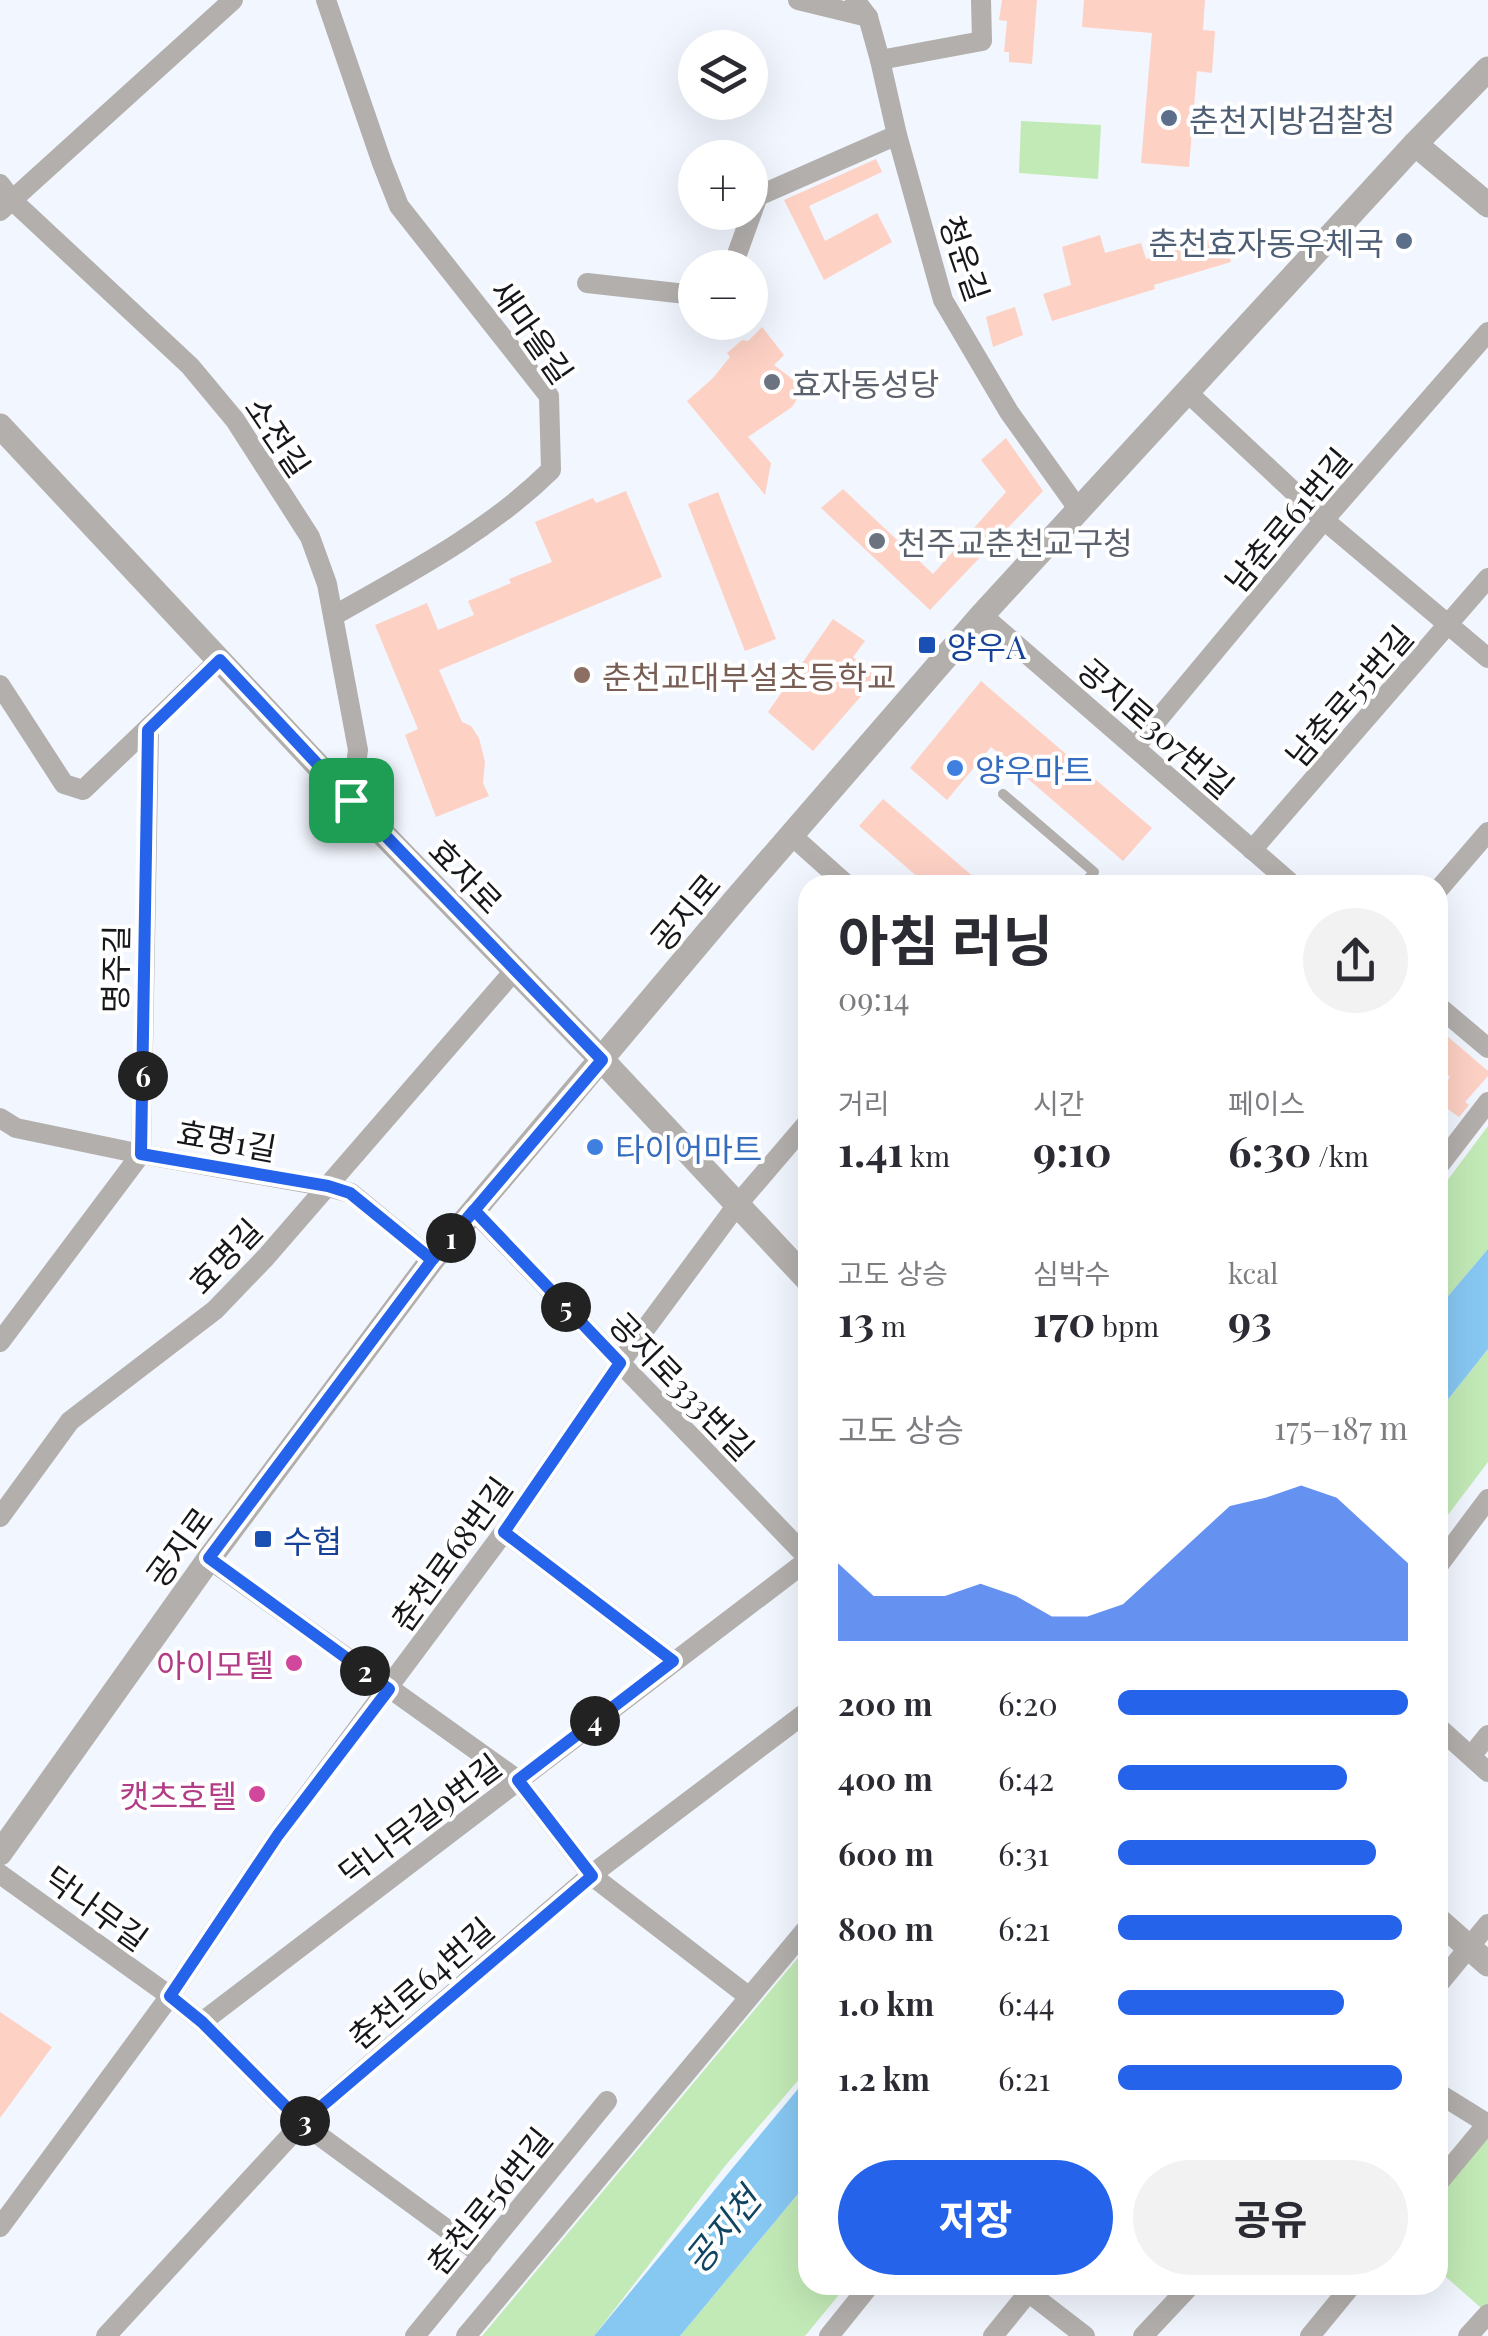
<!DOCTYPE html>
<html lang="ko">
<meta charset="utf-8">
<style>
:root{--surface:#fff;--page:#f2f2f3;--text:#2b2b33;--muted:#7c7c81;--accent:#2563eb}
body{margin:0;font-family:"Playfair Display","Noto Sans KR",serif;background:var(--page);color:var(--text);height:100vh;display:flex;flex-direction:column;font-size:38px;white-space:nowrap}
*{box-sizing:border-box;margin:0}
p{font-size:32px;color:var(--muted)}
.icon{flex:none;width:55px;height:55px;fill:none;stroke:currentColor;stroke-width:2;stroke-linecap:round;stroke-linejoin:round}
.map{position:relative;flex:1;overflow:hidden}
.side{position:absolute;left:798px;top:875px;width:650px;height:1420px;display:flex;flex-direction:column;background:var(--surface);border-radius:30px;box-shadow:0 10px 40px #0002}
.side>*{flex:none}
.fabs{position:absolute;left:678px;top:30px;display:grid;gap:20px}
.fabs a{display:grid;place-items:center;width:90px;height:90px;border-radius:50%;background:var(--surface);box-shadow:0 10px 40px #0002;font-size:50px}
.pin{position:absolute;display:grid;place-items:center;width:85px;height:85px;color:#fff;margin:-42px;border-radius:20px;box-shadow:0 5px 15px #0006}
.km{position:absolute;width:50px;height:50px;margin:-25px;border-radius:50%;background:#222;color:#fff;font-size:28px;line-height:50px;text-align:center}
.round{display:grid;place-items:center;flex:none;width:105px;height:105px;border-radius:52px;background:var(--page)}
.overview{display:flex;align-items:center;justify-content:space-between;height:170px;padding:0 40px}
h1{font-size:55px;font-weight:700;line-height:75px}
.stats{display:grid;grid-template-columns:repeat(3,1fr);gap:15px;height:170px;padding:10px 40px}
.stats div{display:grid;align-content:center}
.stats b{font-size:42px;font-weight:700}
.stats small{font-size:28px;font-weight:400}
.stats p{font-size:28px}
.chart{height:280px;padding:20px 40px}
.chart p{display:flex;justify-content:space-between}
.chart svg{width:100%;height:180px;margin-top:10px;fill:var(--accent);opacity:.7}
.cta{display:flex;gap:20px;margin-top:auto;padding:20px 40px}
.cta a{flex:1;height:115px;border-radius:60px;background:var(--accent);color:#fff;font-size:40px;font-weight:700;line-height:115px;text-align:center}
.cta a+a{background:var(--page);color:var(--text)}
ul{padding:0 40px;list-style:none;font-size:32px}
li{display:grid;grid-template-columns:160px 120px 1fr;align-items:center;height:75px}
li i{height:25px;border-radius:12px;background:var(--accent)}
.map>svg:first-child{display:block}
.green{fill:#c2eab6}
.water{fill:#87c8f3}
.building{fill:#fed1c5}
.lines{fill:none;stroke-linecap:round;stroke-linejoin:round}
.service{stroke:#b2afad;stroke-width:10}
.minor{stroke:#b2afad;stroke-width:20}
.tertiary{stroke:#b2afad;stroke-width:25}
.route-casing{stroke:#fff;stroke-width:20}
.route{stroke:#2563eb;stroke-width:12}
.service-dot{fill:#5c6f8a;stroke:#fff;stroke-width:4}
.worship-dot{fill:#6b7280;stroke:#fff;stroke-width:4}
.transit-dot{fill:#1a4fb4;stroke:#fff;stroke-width:4}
.education-dot{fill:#8d6e63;stroke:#fff;stroke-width:4}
.shop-dot{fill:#3f7fe0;stroke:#fff;stroke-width:4}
.hotel-dot{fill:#d1479c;stroke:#fff;stroke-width:4}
.labels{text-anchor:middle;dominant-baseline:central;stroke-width:8;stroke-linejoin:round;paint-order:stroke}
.service-label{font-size:32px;fill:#4e5e75;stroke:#fff;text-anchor:start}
.street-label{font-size:32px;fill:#16171a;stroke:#fff}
.worship-label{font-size:32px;fill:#5b616d;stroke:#fff;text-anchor:start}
.transit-label{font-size:32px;fill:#164399;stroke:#fff;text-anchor:start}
.education-label{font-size:32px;fill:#785e54;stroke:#fff;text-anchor:start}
.shop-label{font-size:32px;fill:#366cbe;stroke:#fff;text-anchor:start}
.hotel-label{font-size:32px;fill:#b23c85;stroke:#fff;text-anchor:end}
.water-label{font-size:35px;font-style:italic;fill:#104460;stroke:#fff}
</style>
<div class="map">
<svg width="1488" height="2336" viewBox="0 0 1488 2336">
<rect width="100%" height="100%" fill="#f2f6fe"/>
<g class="green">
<polygon points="1021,121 1101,125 1098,179 1019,173"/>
<polygon points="1488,1126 1488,1249 1438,1308 1438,1193"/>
<polygon points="1488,1349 1488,1462 1438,1528 1438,1412"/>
<polygon points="807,1947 807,2070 725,2166 594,2336 482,2336"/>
<polygon points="1488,2124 1488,2314 1438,2270 1438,2183"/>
<polygon points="807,2183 808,2285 847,2285 805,2336 680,2336"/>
</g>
<g class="water">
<polygon points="1488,1249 1488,1349 1438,1412 1438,1308"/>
<polygon points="807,2078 807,2183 680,2336 594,2336"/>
</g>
<g class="building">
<polygon points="1002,0 1037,0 1032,64 1009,62 1009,52 1004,52 1007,21 999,20"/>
<polygon points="1084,0 1205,0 1203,30 1215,31 1212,73 1197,71 1189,167 1141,163 1152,33 1082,27"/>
<polygon points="876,159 882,172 809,206 825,241 877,213 892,242 824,280 784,200"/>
<polygon points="1100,235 1105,253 1141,243 1146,259 1224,236 1231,262 1154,285 1155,289 1052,321 1043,294 1071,285 1062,247"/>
<polygon points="1015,307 1023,335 993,347 986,317"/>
<polygon points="762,327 784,355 774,365 804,388 792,407 748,437 771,463 765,495 687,401 713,378 730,357 727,353 742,340 748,341"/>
<polygon points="1006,438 1043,491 930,610 821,508 843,489 933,574 1006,492 981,460"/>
<polygon points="626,491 662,577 439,670 462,722 471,726 479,738 485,762 483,783 489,796 436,817 405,735 418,729 375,625 427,603 438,630 474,615 468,601 511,583 509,579 552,562 535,522 593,498 596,503"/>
<polygon points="718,492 776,639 745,651 688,504"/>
<polygon points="833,619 865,641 853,657 877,678 813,751 768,712"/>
<polygon points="981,681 1152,828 1123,861 991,747 947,800 910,768"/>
<polygon points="883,799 983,885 927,885 859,826"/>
<polygon points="1447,1036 1488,1071 1488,1076 1465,1102 1469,1105 1459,1117 1438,1102 1438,1094 1450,1077 1438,1066 1438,1047"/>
<polygon points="0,2012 52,2047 0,2118"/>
</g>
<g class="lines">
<polyline class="service" points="1003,794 1094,872 1083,885"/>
<g class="minor">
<path d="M326,0L382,163L399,206L549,396L551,470C488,532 409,573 333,616"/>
<polyline points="798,0 868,17"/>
<polyline points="855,0 868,17 880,60 897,135 943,300 1009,412 1079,510"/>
<polyline points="880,60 982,41 981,0"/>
<polyline points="0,184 12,200 190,366 235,420 310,537 327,584 358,750 351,801"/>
<polyline points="0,211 233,0"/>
<polyline points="732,268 758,196 897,135"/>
<polyline points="587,283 695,295"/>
<polyline points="1187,392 1324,520 1488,658"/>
<polyline points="982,615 1293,885"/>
<polyline points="0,685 64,784 83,790 219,660"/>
<polyline points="1135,747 1324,520 1488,332"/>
<polyline points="791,835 847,885"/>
<polyline points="1252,850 1488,578"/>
<polyline points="1438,890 1488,832"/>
<polyline points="1438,1006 1488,1048"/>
<polyline points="0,1118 16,1128 141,1154 328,1187 351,1193 432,1260"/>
<polyline points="1438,1167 1488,1102"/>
<polyline points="474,1211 808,1558"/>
<polyline points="0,1342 141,1154 149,730"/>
<polyline points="0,1517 70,1421 215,1310 266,1257 514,971"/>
<polyline points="504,1532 673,1661"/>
<polyline points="209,1559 518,1780 591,1875 748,1996"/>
<polyline points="1438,1566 1488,1499"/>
<polyline points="1438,1727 1488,1772"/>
<polyline points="1471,1756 1488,1735"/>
<polyline points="0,1874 170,1996 202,2022 302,2123 482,2255"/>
<polyline points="1438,1985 1488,1924"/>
<polyline points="202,2022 808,1560"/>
<polyline points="1438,2093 1488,2124"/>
<polyline points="1438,2183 1487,2124"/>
<polyline points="0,2227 170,1996 278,1835 504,1532 620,1363 737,1205 808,1122"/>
<polyline points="1019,2285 1085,2336"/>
<polyline points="106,2336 302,2123 591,1875 808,1711"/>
<polyline points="415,2336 607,2101"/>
<polyline points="466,2336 808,1927"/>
<polyline points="829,2336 870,2285"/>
<polyline points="993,2336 1028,2293"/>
<polyline points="1143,2336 1191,2285"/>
<polyline points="1310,2336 1352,2285"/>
<polyline points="1468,2336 1488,2314"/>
</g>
<g class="tertiary">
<polyline points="1415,144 1488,205"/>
<polyline points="0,426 351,801 602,1060 808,1280"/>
<polyline points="0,1853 209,1559 432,1260 736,899 982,615 1415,144 1488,69"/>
<polyline points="1438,1920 1488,1964"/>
</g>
</g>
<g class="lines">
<defs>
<polyline id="route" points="351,800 602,1060 432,1260 209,1558 389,1689 278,1835 170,1996 202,2022 302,2123 592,1876 518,1780 673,1661 504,1532 620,1363 474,1210 432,1260 350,1193 328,1186 141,1154 148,730 220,660 351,800"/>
</defs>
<use href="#route" class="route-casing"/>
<use href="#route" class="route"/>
</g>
<g class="service-dot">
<circle cx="1169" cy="118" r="10"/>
<circle cx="1404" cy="241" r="10"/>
</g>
<g class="worship-dot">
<circle cx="772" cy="382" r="10"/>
<circle cx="877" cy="541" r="10"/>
</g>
<g class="transit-dot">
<rect x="917" y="635" width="20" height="20" rx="5"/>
<rect x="253" y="1529" width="20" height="20" rx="5"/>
</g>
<circle class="education-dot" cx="582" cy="675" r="10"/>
<g class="shop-dot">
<circle cx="955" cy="768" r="10"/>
<circle cx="595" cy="1147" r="10"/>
</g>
<g class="hotel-dot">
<circle cx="294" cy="1663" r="10"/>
<circle cx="257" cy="1794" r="10"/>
</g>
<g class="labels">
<g class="service-label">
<text x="1189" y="118">춘천지방검찰청</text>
<text x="1384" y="241" text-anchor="end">춘천효자동우체국</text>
</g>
<g class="street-label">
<text transform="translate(966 258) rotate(71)">청운길</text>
<text transform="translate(533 331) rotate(55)">새마을길</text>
<text transform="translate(279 436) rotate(56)">소전길</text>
<text transform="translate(1287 519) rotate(-50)">남춘로61번길</text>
<text transform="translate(1348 695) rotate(-49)">남춘로55번길</text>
<text transform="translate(1157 727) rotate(41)">공지로307번길</text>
<text transform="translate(467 875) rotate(46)">효자로</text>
<text transform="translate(684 911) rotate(-50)">공지로</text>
<text transform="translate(114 969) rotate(-89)">명주길</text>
<text transform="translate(227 1139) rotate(10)">효명1길</text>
<text transform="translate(224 1255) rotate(-46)">효명길</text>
<text transform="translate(683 1385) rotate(46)">공지로333번길</text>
<text transform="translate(178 1546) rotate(-54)">공지로</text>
<text transform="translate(450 1553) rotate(-54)">춘천로68번길</text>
<text transform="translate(419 1818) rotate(-37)">닥나무길9번길</text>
<text transform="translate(97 1907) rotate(36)">닥나무길</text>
<text transform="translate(420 1982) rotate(-41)">춘천로64번길</text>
<text transform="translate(488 2200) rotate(-51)">춘천로56번길</text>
</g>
<g class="worship-label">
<text x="792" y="382">효자동성당</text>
<text x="897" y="541">천주교춘천교구청</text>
</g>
<g class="transit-label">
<text x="947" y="645">양우A</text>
<text x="283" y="1539">수협</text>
</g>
<g class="education-label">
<text x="602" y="675">춘천교대부설초등학교</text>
</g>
<g class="shop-label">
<text x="975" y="768">양우마트</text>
<text x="615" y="1147">타이어마트</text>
</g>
<g class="hotel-label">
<text x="274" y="1663">아이모텔</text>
<text x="237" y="1794">캣츠호텔</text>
</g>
<g class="water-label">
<text transform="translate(721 2229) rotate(-51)">공지천</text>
</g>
</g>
</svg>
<div class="fabs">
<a><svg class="icon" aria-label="layers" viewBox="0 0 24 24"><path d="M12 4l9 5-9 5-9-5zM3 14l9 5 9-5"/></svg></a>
<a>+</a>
<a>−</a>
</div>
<div class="pin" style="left:351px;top:800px;background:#1e9e55"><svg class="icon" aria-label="arrive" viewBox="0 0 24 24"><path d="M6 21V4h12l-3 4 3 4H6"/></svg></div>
<b class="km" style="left:451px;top:1238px">1</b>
<b class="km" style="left:365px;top:1671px">2</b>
<b class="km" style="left:305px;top:2121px">3</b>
<b class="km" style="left:595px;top:1721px">4</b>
<b class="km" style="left:566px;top:1307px">5</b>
<b class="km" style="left:143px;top:1076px">6</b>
<section class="side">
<div class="overview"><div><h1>아침 러닝</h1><p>09:14</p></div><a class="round"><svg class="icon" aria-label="share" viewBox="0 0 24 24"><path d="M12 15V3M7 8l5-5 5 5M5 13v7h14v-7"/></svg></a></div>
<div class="stats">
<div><p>거리</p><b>1.41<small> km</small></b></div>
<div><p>시간</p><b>9:10</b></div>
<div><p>페이스</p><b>6:30<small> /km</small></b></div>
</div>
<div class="stats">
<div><p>고도 상승</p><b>13<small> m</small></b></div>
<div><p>심박수</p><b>170<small> bpm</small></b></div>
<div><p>kcal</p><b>93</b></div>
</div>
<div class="chart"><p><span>고도 상승</span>175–187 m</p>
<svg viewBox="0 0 160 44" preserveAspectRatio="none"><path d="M0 44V25L10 33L20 33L30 33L40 30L50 33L60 38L70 38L80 35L90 27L100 19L110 11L120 9L130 6L140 9L150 17L160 25V44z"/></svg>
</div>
<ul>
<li><b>200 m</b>6:20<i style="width:100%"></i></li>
<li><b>400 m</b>6:42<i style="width:79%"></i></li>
<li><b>600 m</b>6:31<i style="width:89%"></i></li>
<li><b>800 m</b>6:21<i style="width:98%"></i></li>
<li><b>1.0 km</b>6:44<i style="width:78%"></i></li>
<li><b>1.2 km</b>6:21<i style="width:98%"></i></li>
</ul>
<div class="cta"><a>저장</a><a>공유</a></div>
</section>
</div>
